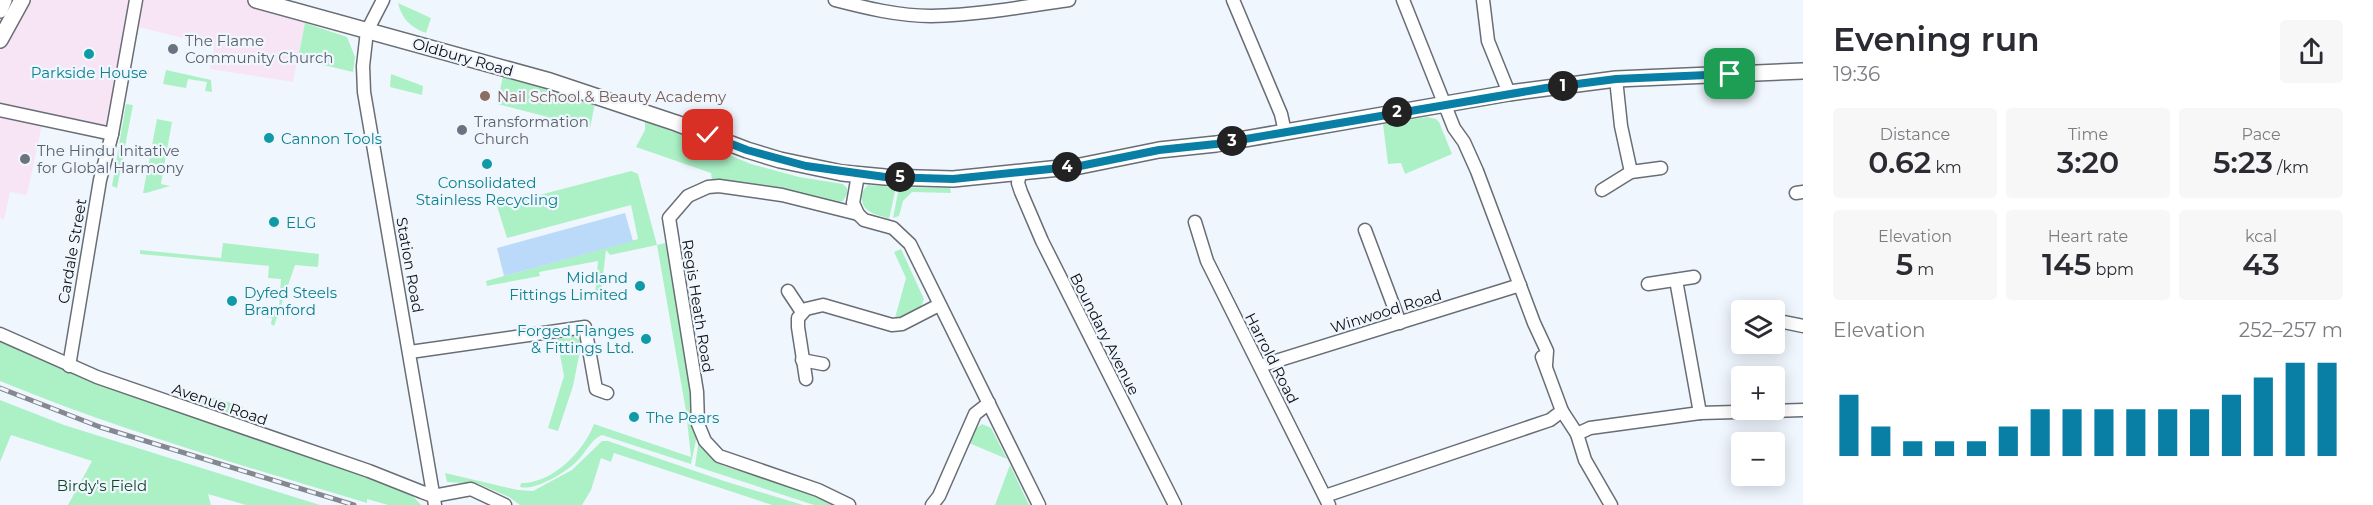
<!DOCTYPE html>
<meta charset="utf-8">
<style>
:root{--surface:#fff;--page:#f7f7f7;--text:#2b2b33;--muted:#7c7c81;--accent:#0a7fa6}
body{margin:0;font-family:Montserrat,sans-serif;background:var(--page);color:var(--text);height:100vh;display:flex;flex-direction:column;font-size:22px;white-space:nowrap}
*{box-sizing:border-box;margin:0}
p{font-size:20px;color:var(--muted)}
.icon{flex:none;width:33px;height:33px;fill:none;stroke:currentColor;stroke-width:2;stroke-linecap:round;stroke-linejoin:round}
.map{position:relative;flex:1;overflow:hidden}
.side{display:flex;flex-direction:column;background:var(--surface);width:570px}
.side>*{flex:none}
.tools{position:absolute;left:1731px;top:300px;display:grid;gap:12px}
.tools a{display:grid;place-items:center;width:54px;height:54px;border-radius:6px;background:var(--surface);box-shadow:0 3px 15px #0003;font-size:30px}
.pin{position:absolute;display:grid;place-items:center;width:51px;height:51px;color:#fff;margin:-26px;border-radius:12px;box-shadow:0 3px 9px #0006}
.km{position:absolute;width:30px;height:30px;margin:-15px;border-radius:50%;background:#222;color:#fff;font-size:16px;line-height:30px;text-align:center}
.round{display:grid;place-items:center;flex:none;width:63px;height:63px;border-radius:6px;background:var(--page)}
.headline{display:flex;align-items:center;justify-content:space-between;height:102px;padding:0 30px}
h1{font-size:33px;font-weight:600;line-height:45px}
.figures{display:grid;grid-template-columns:repeat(3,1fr);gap:9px;height:102px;padding:6px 30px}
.figures div{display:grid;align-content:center;border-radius:6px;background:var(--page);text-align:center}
.figures b{font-size:30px;font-weight:600}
.figures small{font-size:16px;font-weight:400}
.figures p{font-size:16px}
.chart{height:168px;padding:12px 30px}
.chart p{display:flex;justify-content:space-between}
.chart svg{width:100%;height:108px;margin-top:6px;stroke:var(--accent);stroke-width:6}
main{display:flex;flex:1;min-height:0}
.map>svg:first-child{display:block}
.commercial{fill:#f7e5f6}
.green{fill:#acf1c6}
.water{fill:#bbdafa}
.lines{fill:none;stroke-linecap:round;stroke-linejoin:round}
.minor-casing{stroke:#696e75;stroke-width:15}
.major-casing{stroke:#696e75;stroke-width:18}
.minor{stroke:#fff;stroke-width:12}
.major{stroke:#fff;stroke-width:15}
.rail-casing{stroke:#85898f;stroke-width:5}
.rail{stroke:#f0f6fe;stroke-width:3;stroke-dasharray:9;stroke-linecap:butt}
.route-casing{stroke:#fff;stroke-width:12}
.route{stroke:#0a7fa6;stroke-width:8}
.worship-dot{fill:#6b7280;stroke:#f0f6fe;stroke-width:2}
.culture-dot{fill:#0f9aa8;stroke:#f0f6fe;stroke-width:2}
.education-dot{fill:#8d6e63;stroke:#f0f6fe;stroke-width:2}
.labels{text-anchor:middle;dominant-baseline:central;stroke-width:4.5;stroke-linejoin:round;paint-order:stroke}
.worship-label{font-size:15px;fill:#5b616d;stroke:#f0f6fe;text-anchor:start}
.street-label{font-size:15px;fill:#0b0d10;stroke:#f0f6fe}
.culture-label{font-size:15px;fill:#0d838f;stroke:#f0f6fe;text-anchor:start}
.education-label{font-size:15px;fill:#785e54;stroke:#f0f6fe;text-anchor:start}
.park-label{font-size:15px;fill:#11472b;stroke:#f0f6fe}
</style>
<main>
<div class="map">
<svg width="1803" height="505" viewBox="0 0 1803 505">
<rect width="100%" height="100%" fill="#f0f6fe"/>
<polygon class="commercial" points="0,0 256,0 307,13 293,82 210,69 214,46 131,25 112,134 43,120 27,195 10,192 4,220 0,218"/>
<g class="green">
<path d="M398,3L431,18L426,33C410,27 402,19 398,3Z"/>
<polygon points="305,23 347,37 355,57 353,72 298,59"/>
<polygon points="166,70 211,80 212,92 205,91 207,82 188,79 186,88 163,84"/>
<polygon points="391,74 423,86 422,95 390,87"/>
<polygon points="503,76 595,103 590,128 497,104"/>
<polygon points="126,104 133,105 117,188 112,186"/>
<polygon points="1427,117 1436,119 1439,122 1452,154 1405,174 1401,163 1388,164 1383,124"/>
<polygon points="157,119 172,122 161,184 170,186 146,193 143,193"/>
<polygon points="645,120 751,164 799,177 843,184 847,188 847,194 843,201 835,203 712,180 711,173 636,147 645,130"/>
<path d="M631,171L638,174L657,245L665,243L668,253L693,393L697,435L691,464L602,435C591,439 585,454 576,462C565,473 535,491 520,487L521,483C552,484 584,451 594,424L691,457L686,411L657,245L610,255L606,250L601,293L595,295L598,261L539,272L540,276L487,286L486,281L638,239L631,205L507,238L497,206Z"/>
<path d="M868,185L896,187L889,219C878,214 863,214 862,199C862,192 863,190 868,185Z"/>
<polygon points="899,187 950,188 951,193 912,192 903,201 899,216 893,218"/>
<polygon points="223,243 319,254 318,267 295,265 274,326 271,324 272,318 266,317 267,306 279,307 281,279 268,278 269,266 140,254 140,250 221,258"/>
<polygon points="901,249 924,299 920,309 901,318 895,318 906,278 894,252"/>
<polygon points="573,336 582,341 573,386 558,431 548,428 564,376 557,338"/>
<path d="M0,342L117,391L409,492L421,505H388L367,499V503C243,466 119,430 0,381Z"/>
<polygon points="203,394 243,407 240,417 200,403"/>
<polygon points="0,400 64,425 320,505 246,505 208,494 211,505 68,505 92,461 11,435 0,462"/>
<polygon points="982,424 991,428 1007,459 969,443 973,431"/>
<polygon points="699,439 710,457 724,466 804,491 836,505 814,505 695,466"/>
<polygon points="602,441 608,441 724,481 803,505 772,505 614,453 611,462 601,458 591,490 582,505 520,505 509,497 479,484 447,482 445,473 518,490 533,491 572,470"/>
<polygon points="1010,465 1029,505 995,505"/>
</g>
<polygon class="water" points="625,213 633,241 504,276 497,248"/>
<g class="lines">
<defs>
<g id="minor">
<polyline points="383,0 367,31 363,66 364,92 435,505"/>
<path d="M835,0C866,8 899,16 931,16C977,15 1023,7 1069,0"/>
<polyline points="1233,0 1281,114 1285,132"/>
<polyline points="1403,0 1454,128 1464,142 1477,171 1534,323 1547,351 1546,365"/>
<polyline points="1483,0 1488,41 1509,93"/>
<polyline points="1616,79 1621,126 1631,172"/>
<polyline points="0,110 112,134"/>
<polyline points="1020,173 1018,183 1021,192 1042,241 1175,505"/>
<polyline points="858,175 853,203 858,214 864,220 893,228 910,244 1039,505"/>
<polyline points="1602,190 1631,172 1661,168"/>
<polyline points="1796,193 1803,192"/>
<polyline points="1195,222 1207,261 1329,505"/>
<polyline points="1365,230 1400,323"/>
<polyline points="1676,280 1700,413"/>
<polyline points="1648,284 1694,277"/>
<polyline points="788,291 802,312"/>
<polyline points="1774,320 1803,326"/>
<polyline points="0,334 97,377 369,471 422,492 433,496 471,489 505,505"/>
<polyline points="410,352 585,327 596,389 607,393"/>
<polyline points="1542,357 1562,411 1577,434 1585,460 1611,505"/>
<polyline points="802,360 823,364"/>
<polyline points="69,366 100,180 112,134 136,0"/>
<polyline points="1260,366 1520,285"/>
<polyline points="806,379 798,327 798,318 806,309 823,305 892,325 902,324 939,305"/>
<polyline points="1577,434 1590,428 1700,413 1803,410"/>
<polyline points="1325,496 1550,420 1562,411"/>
<polyline points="849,505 818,490 719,456 705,441 698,424 697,392 669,218 688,196 708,187 719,186 782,195 858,214"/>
<polyline points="932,505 939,496 975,414 989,403"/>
</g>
<g id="major">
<polyline points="256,0 550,81 676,123 747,150 780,160 842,173 885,177 953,179 1080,166 1159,150 1216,144 1509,93 1616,79 1803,71"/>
<polyline points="0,10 4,0"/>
<polyline points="0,40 22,0"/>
</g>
</defs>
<use href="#minor" class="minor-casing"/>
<use href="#major" class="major-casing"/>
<use href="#minor" class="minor"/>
<use href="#major" class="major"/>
<defs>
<polyline id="rail" points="0,388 100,427 354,505"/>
</defs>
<use href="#rail" class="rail-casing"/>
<use href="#rail" class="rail"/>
</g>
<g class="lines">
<defs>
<polyline id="route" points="708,135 747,150 806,166 885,177 953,179 1080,166 1159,150 1216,144 1546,88 1616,79 1730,74"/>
</defs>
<use href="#route" class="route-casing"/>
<use href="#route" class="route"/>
</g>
<g class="worship-dot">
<circle cx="173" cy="49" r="6"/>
<circle cx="462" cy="130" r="6"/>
<circle cx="25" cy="159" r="6"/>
</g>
<g class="culture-dot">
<circle cx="89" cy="54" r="6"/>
<circle cx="269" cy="138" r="6"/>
<circle cx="487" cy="164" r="6"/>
<circle cx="274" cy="222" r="6"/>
<circle cx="640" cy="286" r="6"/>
<circle cx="232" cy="301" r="6"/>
<circle cx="646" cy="339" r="6"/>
<circle cx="634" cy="417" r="6"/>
</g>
<circle class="education-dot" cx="485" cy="96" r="6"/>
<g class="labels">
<g class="worship-label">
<text x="185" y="40">The Flame<tspan x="185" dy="17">Community Church</tspan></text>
<text x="474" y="121">Transformation<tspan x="474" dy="17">Church</tspan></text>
<text x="37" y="150">The Hindu Initative<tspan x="37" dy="17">for Global Harmony</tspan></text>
</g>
<g class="street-label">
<text transform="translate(463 57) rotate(16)">Oldbury Road</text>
<text transform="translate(72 251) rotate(-80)">Cardale Street</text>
<text transform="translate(410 265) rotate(80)">Station Road</text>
<text transform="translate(698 306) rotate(81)">Regis Heath Road</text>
<text transform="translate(1386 311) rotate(-17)">Winwood Road</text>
<text transform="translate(1105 334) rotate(63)">Boundary Avenue</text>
<text transform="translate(1272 358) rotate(63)">Harrold Road</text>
<text transform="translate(220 404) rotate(19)">Avenue Road</text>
</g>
<g class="culture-label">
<text x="89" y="72" text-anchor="middle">Parkside House</text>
<text x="281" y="138">Cannon Tools</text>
<text x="487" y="182" text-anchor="middle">Consolidated<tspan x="487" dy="17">Stainless Recycling</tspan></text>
<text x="286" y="222">ELG</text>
<text x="628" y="277" text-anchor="end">Midland<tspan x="628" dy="17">Fittings Limited</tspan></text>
<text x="244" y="292">Dyfed Steels<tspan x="244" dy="17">Bramford</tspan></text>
<text x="634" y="330" text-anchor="end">Forged Flanges<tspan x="634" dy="17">&amp; Fittings Ltd.</tspan></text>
<text x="646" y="417">The Pears</text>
</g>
<g class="education-label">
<text x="497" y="96">Nail School &amp; Beauty Academy</text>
</g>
<g class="park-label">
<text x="102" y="485">Birdy's Field</text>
</g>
</g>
</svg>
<div class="tools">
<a><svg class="icon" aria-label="layers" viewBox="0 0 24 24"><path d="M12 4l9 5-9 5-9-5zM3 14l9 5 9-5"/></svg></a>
<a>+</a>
<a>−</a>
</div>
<div class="pin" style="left:1730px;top:74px;background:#1e9e55"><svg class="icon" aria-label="arrive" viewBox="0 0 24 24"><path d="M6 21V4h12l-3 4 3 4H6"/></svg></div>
<div class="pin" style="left:708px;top:135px;background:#d93025"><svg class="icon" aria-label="check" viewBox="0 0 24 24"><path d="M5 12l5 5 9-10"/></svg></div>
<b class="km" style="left:1563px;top:86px">1</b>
<b class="km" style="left:1397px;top:112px">2</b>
<b class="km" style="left:1232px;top:141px">3</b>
<b class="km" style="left:1067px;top:167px">4</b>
<b class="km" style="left:900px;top:177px">5</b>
</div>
<section class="side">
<div class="headline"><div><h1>Evening run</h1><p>19:36</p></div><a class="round"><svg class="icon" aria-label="share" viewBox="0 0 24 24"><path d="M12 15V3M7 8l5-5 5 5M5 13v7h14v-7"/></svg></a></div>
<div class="figures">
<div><p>Distance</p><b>0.62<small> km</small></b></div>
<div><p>Time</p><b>3:20</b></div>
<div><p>Pace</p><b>5:23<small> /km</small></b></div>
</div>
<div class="figures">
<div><p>Elevation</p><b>5<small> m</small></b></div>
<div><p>Heart rate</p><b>145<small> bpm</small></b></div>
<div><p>kcal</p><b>43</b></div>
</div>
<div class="chart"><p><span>Elevation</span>252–257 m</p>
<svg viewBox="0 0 160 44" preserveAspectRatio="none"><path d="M5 44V19M15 44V32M25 44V38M35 44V38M45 44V38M55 44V32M65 44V25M75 44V25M85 44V25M95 44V25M105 44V25M115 44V25M125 44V19M135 44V12M145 44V6M155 44V6"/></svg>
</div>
</section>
</main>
